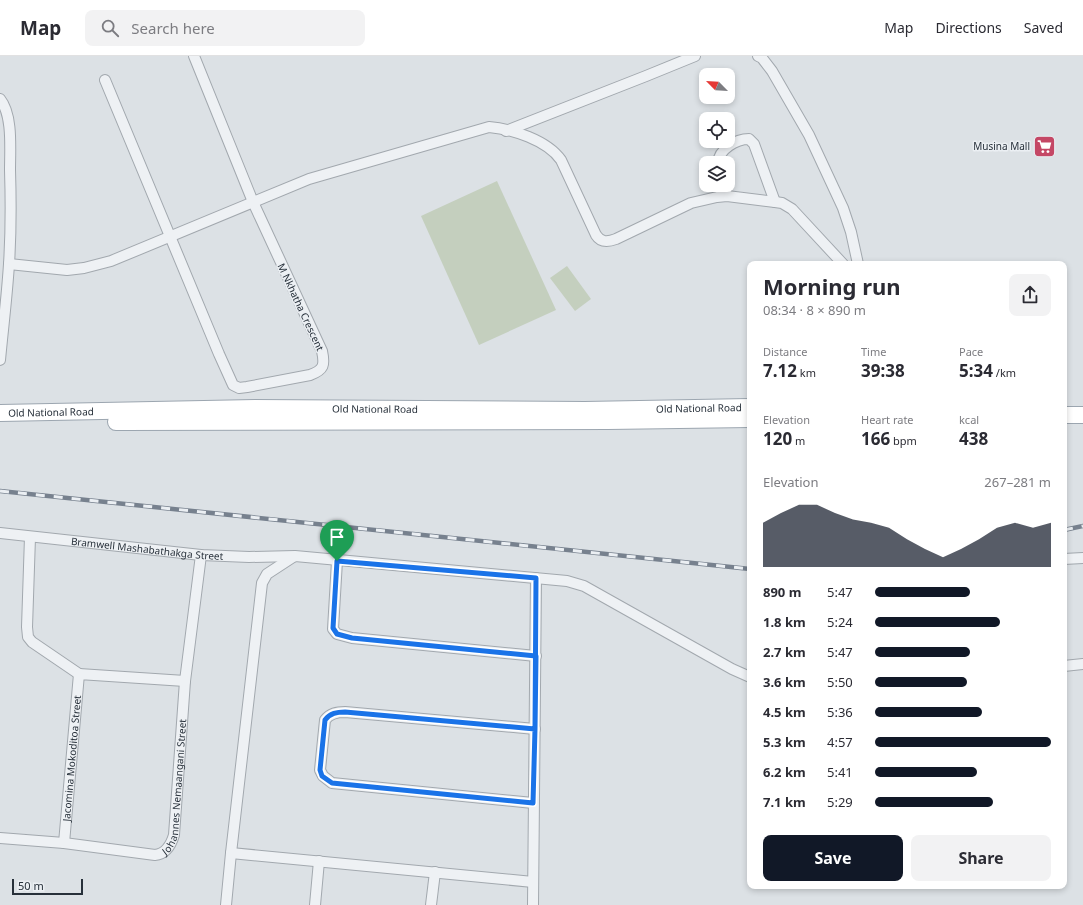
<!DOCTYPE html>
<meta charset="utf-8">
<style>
:root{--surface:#fff;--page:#f2f2f3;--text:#2b2b33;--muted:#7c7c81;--line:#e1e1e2;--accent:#111827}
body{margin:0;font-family:"Noto Sans",sans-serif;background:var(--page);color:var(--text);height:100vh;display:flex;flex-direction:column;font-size:15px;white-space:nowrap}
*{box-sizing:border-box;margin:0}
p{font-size:13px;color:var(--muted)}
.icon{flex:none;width:22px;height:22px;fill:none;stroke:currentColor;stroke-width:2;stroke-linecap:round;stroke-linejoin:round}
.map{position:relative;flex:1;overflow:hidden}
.sheet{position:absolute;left:747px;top:205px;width:320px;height:628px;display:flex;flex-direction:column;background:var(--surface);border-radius:8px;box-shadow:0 2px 6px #0003}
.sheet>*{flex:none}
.needle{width:26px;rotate:294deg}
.controls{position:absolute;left:699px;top:12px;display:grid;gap:8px}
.controls a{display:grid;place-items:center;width:36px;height:36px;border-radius:8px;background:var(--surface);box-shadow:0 2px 6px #0003;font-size:20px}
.scale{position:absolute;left:12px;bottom:10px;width:71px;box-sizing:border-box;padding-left:4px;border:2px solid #27303a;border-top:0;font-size:11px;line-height:14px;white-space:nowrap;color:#27303a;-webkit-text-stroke:3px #ebeff3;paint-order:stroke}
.pin{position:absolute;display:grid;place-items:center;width:34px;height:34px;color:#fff;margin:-41px -17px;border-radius:50% 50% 50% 0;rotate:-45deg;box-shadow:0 0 4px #0007}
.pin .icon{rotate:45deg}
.round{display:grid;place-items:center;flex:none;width:42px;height:42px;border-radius:8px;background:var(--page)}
.headline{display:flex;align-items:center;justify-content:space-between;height:68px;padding:0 16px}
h1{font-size:22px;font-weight:700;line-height:30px}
.figures{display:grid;grid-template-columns:repeat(3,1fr);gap:6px;height:68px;padding:4px 16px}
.figures div{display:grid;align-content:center}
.figures b{font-size:17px;font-weight:700}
.figures small{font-size:11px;font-weight:400}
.figures p{font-size:11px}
.chart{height:112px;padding:8px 16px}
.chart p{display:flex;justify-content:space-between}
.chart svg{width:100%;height:72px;margin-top:4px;fill:var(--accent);opacity:.7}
.primary-button{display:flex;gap:8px;margin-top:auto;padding:8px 16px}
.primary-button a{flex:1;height:46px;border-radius:8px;background:var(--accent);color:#fff;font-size:16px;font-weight:700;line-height:46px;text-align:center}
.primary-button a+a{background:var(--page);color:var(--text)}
ul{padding:0 16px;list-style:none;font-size:13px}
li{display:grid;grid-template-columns:64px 48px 1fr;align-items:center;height:30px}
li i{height:10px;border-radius:5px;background:var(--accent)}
header{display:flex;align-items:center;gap:24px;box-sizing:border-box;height:56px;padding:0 20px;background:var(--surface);border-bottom:1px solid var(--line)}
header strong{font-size:19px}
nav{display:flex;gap:22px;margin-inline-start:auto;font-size:14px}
.search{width:280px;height:36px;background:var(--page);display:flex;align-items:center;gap:10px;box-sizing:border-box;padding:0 14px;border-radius:8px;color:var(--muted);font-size:15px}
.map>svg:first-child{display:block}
.green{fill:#c4cfbe}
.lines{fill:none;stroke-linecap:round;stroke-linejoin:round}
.minor-casing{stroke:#a2a8ae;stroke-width:12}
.primary-casing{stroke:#9ca6b0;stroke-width:18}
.minor{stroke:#eef1f4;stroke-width:10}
.primary{stroke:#fff;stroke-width:16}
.rail-casing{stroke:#77818e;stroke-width:4.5}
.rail{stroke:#ebeff3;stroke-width:3;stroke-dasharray:9;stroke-linecap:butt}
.route-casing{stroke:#fff;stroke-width:8}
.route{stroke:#1a73e8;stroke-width:5}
.labels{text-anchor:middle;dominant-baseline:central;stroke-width:3;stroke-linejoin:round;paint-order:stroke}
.poi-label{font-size:10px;fill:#27303a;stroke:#ebeff3;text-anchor:end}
.street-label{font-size:10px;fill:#27303a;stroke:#ebeff3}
</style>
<header>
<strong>Map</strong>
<div class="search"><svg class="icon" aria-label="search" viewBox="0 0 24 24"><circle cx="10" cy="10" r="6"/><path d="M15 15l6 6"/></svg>Search here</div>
<nav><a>Map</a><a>Directions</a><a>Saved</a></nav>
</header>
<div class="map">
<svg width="1083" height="849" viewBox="0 0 1083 849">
<rect width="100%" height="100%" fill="#dce1e5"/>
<g class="green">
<polygon points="497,125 556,254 479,289 421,160"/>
<polygon points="567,210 591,243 575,255 550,222"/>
</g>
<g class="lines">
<defs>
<g id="minor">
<polyline points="758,0 762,2 772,15 809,79 843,152 851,176 858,208"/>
<path d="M105,24L219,298L233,329L239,332L247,331L310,319C324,314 325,309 322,295L253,146L194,0"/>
<path d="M0,43C13,59 10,93 10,114C11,145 11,176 9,208C7,240 3,272 0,304"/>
<polyline points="506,75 646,20 695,0"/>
<path d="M718,107C719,93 736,83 749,83L754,88L775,146"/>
<polyline points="724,129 727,140"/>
<path d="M9,208L67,214L84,212L111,205L309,123L489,71C512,73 547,84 561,104L596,179C601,187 608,186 616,183L691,147L717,141L727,140L775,146L782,147L792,153L843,208"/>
<path id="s1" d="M0,477L201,499L249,501L295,500L567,525L584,530L732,613L750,621"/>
<polyline points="30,481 27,571 28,581 32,586 79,618"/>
<polyline points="1064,503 1083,502"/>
<polyline points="337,505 333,573 337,578 352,582 536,600"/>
<polyline points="1064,610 1083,608"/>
<path d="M533,747L332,727L323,720L320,714L325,664C330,657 337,656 345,656L535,673"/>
<path id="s2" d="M0,782L64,787L155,799C166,798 171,789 174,779L185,625L201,499"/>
<path id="s3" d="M64,787L79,618L185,625"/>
<polyline points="231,797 533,826"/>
<polyline points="226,849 231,797 262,527 267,518 293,501"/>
<polyline points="315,849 319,805"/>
<polyline points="431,849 435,816"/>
<polyline points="533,849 536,522"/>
</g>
<g id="primary">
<path id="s4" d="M0,357L255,352L585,354L750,351"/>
<polyline points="1064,359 1083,359"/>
<polyline points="116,366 608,365 750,363"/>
</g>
</defs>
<use href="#minor" class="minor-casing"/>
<use href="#primary" class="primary-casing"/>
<use href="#minor" class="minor"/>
<use href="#primary" class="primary"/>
<defs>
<g id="rail">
<polyline points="0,435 750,513"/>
<polyline points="1064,474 1083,470"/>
</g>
</defs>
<use href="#rail" class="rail-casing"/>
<use href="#rail" class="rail"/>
</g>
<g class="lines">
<defs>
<path id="route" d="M337,505L333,572L337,578L352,582L536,600L535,673L345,656C337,656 330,657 325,664L320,714L322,720L332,727L533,747L535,673L536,522L337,505"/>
</defs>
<use href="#route" class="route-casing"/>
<use href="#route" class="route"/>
</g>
<defs>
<symbol id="supermarket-square" viewBox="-11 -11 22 22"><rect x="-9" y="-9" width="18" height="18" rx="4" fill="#c44765" stroke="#ebeff3"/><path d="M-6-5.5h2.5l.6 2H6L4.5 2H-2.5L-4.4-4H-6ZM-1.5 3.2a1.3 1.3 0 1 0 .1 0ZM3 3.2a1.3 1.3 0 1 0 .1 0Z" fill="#fff"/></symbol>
</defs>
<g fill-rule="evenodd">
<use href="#supermarket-square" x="1032" y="78" width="25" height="25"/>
</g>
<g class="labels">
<g class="poi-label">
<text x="1030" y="90">Musina Mall</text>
</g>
<g class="street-label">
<text transform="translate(301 251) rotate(65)">M Nkhatha Crescent</text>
<text stroke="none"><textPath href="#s4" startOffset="699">Old National Road</textPath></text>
<text stroke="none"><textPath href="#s4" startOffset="375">Old National Road</textPath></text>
<text stroke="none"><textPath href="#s4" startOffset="51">Old National Road</textPath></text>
<text stroke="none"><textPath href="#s1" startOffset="148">Bramwell Mashabathakga Street</textPath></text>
<text stroke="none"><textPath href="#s3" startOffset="85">Jacomina Mokoditoa Street</textPath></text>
<text stroke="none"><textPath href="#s2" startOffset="233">Johannes Nemaangani Street</textPath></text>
</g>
</g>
</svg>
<div class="controls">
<a><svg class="needle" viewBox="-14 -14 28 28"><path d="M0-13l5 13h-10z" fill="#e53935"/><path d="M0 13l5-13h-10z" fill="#7c7c81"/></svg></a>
<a><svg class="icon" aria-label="locate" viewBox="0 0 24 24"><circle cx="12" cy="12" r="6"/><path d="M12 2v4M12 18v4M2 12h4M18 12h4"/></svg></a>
<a><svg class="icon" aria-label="layers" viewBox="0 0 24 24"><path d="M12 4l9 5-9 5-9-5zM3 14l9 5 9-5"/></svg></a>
</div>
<div class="scale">50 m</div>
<div class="pin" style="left:337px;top:505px;background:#1e9e55"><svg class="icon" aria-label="arrive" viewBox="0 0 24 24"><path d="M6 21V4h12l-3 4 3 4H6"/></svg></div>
<section class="sheet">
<div class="headline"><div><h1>Morning run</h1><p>08:34 · 8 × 890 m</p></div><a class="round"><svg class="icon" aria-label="share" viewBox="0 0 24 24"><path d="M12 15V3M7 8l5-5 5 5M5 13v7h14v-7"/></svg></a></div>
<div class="figures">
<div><p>Distance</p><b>7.12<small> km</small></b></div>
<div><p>Time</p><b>39:38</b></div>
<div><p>Pace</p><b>5:34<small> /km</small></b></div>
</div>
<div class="figures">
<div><p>Elevation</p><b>120<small> m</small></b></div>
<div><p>Heart rate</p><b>166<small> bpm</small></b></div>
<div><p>kcal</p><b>438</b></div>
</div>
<div class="chart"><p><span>Elevation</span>267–281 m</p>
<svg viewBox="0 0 160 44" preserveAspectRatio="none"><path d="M0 44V17L10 11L20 6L30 6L40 11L50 15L60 17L70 20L80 27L90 33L100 38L110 33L120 27L130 20L140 17L150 20L160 17V44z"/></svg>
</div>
<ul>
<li><b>890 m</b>5:47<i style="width:54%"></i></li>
<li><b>1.8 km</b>5:24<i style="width:71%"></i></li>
<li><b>2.7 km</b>5:47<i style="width:54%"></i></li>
<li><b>3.6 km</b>5:50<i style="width:52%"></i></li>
<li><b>4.5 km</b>5:36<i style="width:61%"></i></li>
<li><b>5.3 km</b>4:57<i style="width:100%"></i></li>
<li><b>6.2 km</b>5:41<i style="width:58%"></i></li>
<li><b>7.1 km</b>5:29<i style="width:67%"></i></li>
</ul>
<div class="primary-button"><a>Save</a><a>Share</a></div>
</section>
</div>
